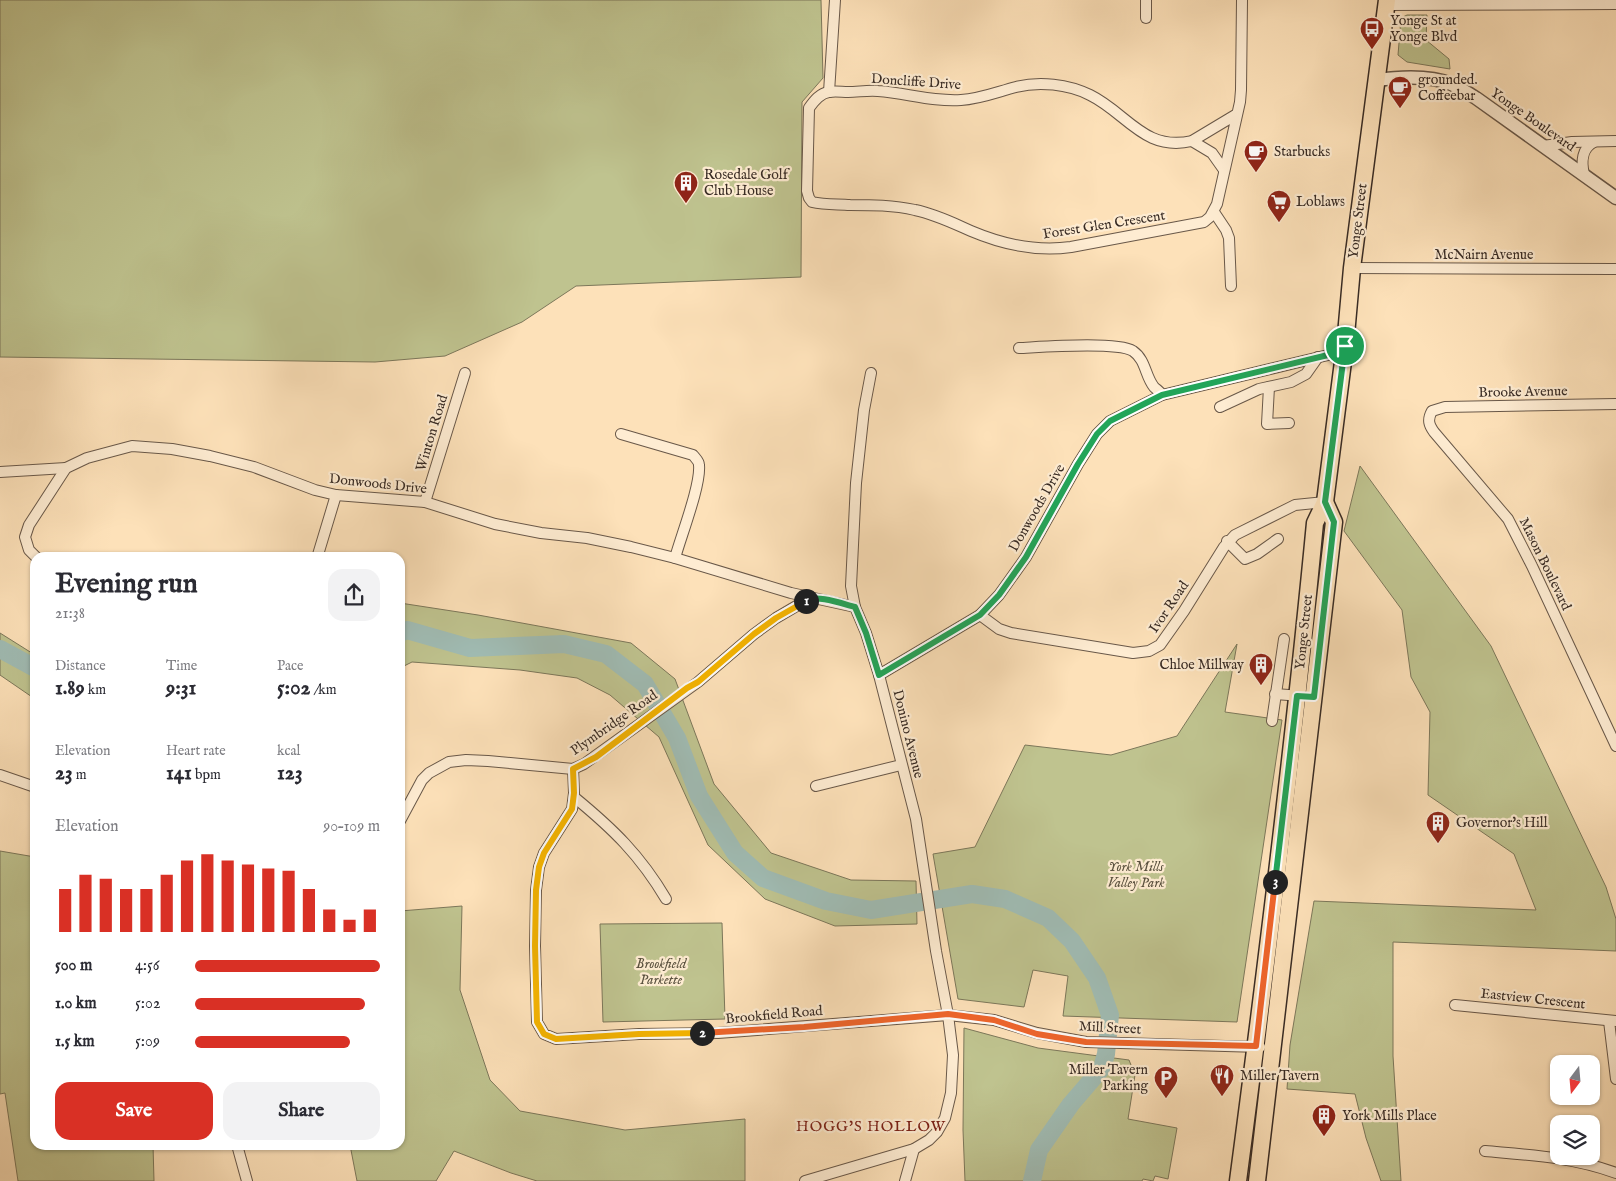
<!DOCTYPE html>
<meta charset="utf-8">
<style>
:root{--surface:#fff;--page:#f2f2f3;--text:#2b2b33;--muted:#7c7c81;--accent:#d93025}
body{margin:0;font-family:"IM FELL English",serif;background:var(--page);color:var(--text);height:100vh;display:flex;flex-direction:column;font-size:19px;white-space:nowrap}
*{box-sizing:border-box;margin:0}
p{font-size:16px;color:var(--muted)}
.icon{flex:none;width:28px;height:28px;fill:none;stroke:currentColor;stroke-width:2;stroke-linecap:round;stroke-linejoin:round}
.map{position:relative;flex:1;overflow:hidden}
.side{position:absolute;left:30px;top:552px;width:375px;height:598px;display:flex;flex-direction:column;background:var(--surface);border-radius:15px;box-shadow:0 1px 4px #0004}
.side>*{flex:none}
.needle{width:32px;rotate:196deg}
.buttons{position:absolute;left:1550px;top:1055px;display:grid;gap:10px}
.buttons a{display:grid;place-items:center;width:50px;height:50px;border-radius:10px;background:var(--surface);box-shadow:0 1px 4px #0004;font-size:25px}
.pin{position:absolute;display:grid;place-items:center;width:42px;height:42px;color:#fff;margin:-21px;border:2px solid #fff;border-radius:50%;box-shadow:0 1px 5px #0007}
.km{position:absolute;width:25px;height:25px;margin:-12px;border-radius:50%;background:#222;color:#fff;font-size:14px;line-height:25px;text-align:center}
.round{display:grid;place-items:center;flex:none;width:52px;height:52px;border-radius:15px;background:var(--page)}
.head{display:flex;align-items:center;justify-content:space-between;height:85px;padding:0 25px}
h1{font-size:28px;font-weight:700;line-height:38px}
.figures{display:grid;grid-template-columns:repeat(3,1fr);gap:8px;height:85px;padding:5px 25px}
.figures div{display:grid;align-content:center}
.figures b{font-size:21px;font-weight:700}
.figures small{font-size:14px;font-weight:400}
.figures p{font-size:14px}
.chart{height:140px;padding:10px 25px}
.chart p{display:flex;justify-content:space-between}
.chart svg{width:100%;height:90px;margin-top:5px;stroke:var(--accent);stroke-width:6}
.primary-button{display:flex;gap:10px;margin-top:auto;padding:10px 25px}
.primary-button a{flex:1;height:58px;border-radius:15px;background:var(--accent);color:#fff;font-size:20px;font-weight:700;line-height:58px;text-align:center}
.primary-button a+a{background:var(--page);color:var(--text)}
ul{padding:0 25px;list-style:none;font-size:16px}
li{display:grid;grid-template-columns:80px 60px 1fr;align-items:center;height:38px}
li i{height:12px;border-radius:6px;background:var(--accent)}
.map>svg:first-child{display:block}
.green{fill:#bfc38f;stroke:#7c775a}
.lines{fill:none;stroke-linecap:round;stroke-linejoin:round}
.river{stroke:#a0bcb4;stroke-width:18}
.minor-casing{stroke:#695849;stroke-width:12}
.tertiary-casing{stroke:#695849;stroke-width:15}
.primary-casing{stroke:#382b24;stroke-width:19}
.minor{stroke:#feecd2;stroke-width:10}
.tertiary{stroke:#feecd2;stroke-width:12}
.primary{stroke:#fde1b9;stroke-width:16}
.split-1-casing{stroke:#fff;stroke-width:10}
.split-2-casing{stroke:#fff;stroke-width:10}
.split-3-casing{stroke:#fff;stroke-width:10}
.split-4-casing{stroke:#fff;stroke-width:10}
.split-1{stroke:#22a559;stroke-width:6}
.split-2{stroke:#f5b400;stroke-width:6}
.split-3{stroke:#f0652b;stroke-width:6}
.split-4{stroke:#22a559;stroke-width:6}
.labels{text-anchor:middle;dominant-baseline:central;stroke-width:4.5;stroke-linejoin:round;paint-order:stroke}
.poi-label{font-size:14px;fill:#382b24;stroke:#feecd2;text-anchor:start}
.street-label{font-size:14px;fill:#382b24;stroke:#feecd2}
.park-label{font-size:14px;font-style:italic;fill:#5a513f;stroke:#feecd2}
.neighbourhood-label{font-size:15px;letter-spacing:1px;fill:#7a1f14;stroke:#feecd2}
</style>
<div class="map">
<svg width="1616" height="1181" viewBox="0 0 1616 1181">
<rect width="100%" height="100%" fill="#fde1b9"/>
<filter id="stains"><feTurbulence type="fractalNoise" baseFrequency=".004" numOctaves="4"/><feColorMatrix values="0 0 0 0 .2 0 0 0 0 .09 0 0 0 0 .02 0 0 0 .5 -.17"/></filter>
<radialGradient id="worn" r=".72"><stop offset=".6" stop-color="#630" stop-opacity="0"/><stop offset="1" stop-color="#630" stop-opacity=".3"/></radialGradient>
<g class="green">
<polygon points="0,0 821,0 823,78 802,102 801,277 576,286 522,322 445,356 375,362 0,357"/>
<polygon points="1407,15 1427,15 1426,40 1449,59 1450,69 1407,62 1398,55 1401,18"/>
<polygon points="1360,466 1491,646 1606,887 1616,919 1616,951 1393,942 1393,1056 1401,1181 1381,1181 1366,1138 1355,1094 1287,1089 1290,1045 1314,901 1536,910 1514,854 1428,795 1430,712 1411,677 1402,610 1344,531"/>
<polygon points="400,603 478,615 631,643 675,679 714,784 771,853 851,880 916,881 917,924 835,926 765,899 708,845 659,737 610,695 577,678 520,670 412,662 400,668"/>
<polygon points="0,633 35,655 35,699 0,675"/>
<polygon points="1237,644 1225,712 1282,720 1237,1022 1063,1016 1068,976 1033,970 1024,1007 958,999 933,854 975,847 1025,745 1111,755 1177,736"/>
<polygon points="0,851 35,857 35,1145 153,1145 154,1181 18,1181 5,1093 0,1094"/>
<polygon points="462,906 460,990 490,1080 520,1111 625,1130 745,1119 745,1181 537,1181 511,1173 454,1151 436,1181 357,1181 350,1145 400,1145 400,911"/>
<polygon points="722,923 725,1019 603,1022 600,924"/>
<polygon points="964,1028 1038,1048 1129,1060 1135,1075 1128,1119 1177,1128 1168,1179 1155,1176 1153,1181 1143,1179 1142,1181 965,1181 963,1130"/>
</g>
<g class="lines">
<g class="river">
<polyline points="400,633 407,630 470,648 564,644 606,654 645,684 677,738 699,796 735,853 763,878 826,901 871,910 972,894 1005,899 1048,918 1072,941 1097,978 1110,1015 1106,1054 1102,1068 1071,1104 1039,1150 1032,1181"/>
<polyline points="0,649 35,668"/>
</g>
<defs>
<g id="minor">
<polyline points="1386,5 1616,4"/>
<polyline points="1146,18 1146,0"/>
<polyline points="829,92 835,0"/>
<path d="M1237,114L1192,141C1144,152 1127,113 1090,95C1068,84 1039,81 1016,87C997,92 980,99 961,100C933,102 906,93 878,91C868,90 858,92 848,92C842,92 835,91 829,92C820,93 814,101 809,108L807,191L809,198L812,202C825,205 838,204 850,205C872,205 893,205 915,210C935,214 953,223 971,231C1004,245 1036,252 1071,247L1204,222L1210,217L1217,204L1240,102L1241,90L1242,0"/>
<polyline points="1192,141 1212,153 1224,170"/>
<polyline points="1543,146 1572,142 1616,141"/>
<path d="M1584,174C1581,162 1582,148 1594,142"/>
<polyline points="1214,212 1226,230 1229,238 1231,286"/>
<polyline points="1352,268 1616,269"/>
<path d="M1019,348C1041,347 1117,341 1133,351C1146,360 1145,376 1154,387C1157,390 1160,391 1162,395"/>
<polyline points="1269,387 1267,424 1289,423"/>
<path d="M1616,404L1445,407L1432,411C1427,420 1429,425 1434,432L1508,519L1532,566L1616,746"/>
<polyline points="1220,407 1259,389 1291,382 1306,374 1318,357"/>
<path d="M621,434L693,455C696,459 699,461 699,465C701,485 681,536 675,558"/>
<polyline points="0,472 66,468"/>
<polyline points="425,502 465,373"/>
<polyline points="1227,541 1245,559 1257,554 1278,539"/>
<polyline points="37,558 29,550 25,537 29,525 66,468 87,458 132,446 172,449 210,456 254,467 315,490 336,495 425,502 495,524 541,533 587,538 631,547 675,558 791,593 855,607"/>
<polyline points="317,558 336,495"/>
<polyline points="980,615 999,629 1011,633 1133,653 1149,651 1160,645 1184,611 1224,547 1235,535 1295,505 1325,502"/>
<polyline points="879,675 980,615 999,595 1026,557 1078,464 1097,434 1110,421 1162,395 1328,355 1345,346"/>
<polyline points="1275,694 1302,696"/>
<polyline points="1272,721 1284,639"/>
<polyline points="573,769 574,793 572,809 544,853 539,867 536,890 535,946 537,1022 544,1034 556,1039 639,1034 718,1033 948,1015 994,1020 1037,1033 1086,1042 1260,1047"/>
<polyline points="0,775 35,787"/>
<polyline points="816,786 901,765"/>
<path d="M574,797C613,829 640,855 666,899"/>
<polyline points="400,821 422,780 429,773 449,762 466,760 488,761 573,769 584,764 698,682 754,634 776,618 810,598"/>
<polyline points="1455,1005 1616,1021"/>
<polyline points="1609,1021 1616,1079"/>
<polyline points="237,1145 247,1181"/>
<path d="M1485,1151C1529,1155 1573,1157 1616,1173"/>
<polyline points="805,1181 914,1149 929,1140 937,1132 945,1118 951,1093 953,1055 948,1015 936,951 916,819 879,675 866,633 855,607 851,586 856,483 864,410 871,373"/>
<polyline points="905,1181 914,1149"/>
</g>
<path id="tertiary" d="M1376,80C1399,77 1430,75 1451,84C1460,88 1468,93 1476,98L1616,198"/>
<g id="primary">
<path d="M1238,1181C1267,962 1294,743 1315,523L1325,502L1345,346L1352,268L1387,0"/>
<polyline points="1257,1181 1334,522 1325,502"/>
</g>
</defs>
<use href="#minor" class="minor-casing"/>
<use href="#tertiary" class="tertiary-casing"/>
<use href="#primary" class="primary-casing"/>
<use href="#minor" class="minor"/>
<use href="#tertiary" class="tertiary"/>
<use href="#primary" class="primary"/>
</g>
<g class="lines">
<defs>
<path id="split-1" d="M806,601C816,594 843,604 855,607L866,633L879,675L980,615L999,595L1026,557L1078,464L1097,434L1110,421L1162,395L1328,355L1345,346"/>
<polyline id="split-2" points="702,1033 639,1034 556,1039 544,1034 537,1022 535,946 536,890 539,867 544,853 572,809 574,793 573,769 596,757 687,688 698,682 754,634 776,618 806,601"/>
<polyline id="split-3" points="702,1033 804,1027 948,1014 994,1020 1037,1034 1086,1042 1256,1046 1275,882"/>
<polyline id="split-4" points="1275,882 1297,696 1314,697 1334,522 1325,502 1345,346"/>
</defs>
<use href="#split-1" class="split-1-casing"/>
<use href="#split-2" class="split-2-casing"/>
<use href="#split-3" class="split-3-casing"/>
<use href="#split-4" class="split-4-casing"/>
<use href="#split-1" class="split-1"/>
<use href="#split-2" class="split-2"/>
<use href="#split-3" class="split-3"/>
<use href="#split-4" class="split-4"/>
</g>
<defs>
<symbol id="bus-pin" viewBox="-11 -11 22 30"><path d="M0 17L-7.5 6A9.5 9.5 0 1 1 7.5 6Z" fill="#8f2418" stroke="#feecd2"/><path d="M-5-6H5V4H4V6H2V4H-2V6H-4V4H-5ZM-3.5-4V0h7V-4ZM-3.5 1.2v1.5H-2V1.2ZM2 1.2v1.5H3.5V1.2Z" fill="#fff"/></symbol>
<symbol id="cafe-pin" viewBox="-11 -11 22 30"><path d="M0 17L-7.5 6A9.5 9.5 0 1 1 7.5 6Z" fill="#8f2418" stroke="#feecd2"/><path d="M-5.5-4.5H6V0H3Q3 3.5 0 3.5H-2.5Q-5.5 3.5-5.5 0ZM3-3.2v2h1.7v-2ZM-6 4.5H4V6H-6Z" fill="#fff"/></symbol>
<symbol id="building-pin" viewBox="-11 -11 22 30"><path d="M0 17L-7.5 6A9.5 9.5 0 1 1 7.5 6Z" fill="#8f2418" stroke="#feecd2"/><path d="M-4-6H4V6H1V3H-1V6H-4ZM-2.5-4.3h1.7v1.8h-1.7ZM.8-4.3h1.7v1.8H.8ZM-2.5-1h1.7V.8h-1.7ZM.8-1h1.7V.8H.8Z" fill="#fff"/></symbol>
<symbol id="supermarket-pin" viewBox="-11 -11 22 30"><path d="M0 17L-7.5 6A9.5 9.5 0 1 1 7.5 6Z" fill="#8f2418" stroke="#feecd2"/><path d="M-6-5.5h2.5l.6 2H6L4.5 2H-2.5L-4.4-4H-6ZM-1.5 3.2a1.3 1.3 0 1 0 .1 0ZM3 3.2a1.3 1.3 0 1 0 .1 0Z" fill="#fff"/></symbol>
<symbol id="restaurant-pin" viewBox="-11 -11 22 30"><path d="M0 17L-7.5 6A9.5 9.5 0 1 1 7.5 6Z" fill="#8f2418" stroke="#feecd2"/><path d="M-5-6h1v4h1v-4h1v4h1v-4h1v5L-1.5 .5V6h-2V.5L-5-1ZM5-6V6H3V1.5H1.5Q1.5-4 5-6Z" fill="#fff"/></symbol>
<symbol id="parking-pin" viewBox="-11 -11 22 30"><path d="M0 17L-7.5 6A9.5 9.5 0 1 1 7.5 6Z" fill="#8f2418" stroke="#feecd2"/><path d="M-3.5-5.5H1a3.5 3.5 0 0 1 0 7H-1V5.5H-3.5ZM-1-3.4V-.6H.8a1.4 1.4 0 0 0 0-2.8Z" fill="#fff"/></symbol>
</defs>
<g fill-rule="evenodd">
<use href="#bus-pin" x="1358" y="15" width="28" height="38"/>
<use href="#cafe-pin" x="1386" y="74" width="28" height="38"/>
<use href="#cafe-pin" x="1242" y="138" width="28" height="38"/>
<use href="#building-pin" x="672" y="169" width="28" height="38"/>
<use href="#supermarket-pin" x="1265" y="188" width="28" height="38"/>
<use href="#building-pin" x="1247" y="651" width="28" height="38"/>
<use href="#building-pin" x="1424" y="809" width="28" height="38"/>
<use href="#restaurant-pin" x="1208" y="1062" width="28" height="38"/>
<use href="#parking-pin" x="1152" y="1064" width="28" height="38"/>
<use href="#building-pin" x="1310" y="1102" width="28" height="38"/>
</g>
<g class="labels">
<g class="poi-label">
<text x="1390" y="21">Yonge St at<tspan x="1390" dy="16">Yonge Blvd</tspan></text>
<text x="1418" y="80">grounded.<tspan x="1418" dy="16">Coffeebar</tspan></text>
<text x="1274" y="152">Starbucks</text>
<text x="704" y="175">Rosedale Golf<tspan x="704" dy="16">Club House</tspan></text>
<text x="1296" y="202">Loblaws</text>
<text x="1244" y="665" text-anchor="end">Chloe Millway</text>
<text x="1456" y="823">Governor's Hill</text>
<text x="1148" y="1070" text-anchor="end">Miller Tavern<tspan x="1148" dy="16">Parking</tspan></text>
<text x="1240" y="1076">Miller Tavern</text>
<text x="1342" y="1116">York Mills Place</text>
</g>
<g class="street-label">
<text transform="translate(916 82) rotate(4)">Doncliffe Drive</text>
<text transform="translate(1533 120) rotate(35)">Yonge Boulevard</text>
<text transform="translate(1358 221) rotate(-83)">Yonge Street</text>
<text transform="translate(1104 225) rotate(-9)">Forest Glen Crescent</text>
<text x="1484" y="255">McNairn Avenue</text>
<text transform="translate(1523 392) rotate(-1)">Brooke Avenue</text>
<text transform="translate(432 433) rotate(-73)">Winton Road</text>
<text transform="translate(378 484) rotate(6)">Donwoods Drive</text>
<text transform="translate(1037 508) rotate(-60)">Donwoods Drive</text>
<text transform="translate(1545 564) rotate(64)">Mason Boulevard</text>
<text transform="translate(1169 607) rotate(-56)">Ivor Road</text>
<text transform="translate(1304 632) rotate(-84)">Yonge Street</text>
<text transform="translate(614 723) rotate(-35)">Plymbridge Road</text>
<text transform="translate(908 734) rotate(76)">Donino Avenue</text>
<text transform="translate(1533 999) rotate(6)">Eastview Crescent</text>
<text transform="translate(774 1015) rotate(-5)">Brookfield Road</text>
<text transform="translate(1110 1028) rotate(3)">Mill Street</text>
</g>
<g class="park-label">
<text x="1136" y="867">York Mills<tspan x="1136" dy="16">Valley Park</tspan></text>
<text x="661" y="964">Brookfield<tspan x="661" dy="16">Parkette</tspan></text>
</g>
<g class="neighbourhood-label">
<text x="871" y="1126">HOGG'S HOLLOW</text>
</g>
</g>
<rect width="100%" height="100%" filter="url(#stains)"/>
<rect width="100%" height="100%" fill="url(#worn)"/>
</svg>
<div class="buttons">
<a><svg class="needle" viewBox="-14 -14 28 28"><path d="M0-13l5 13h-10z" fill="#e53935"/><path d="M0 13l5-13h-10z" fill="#7c7c81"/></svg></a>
<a><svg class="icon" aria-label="layers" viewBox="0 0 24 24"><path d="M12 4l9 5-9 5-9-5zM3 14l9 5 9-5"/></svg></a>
</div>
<div class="pin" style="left:1345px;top:346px;background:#1e9e55"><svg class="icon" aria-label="arrive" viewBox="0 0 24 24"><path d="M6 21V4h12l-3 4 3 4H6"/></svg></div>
<b class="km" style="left:806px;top:601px">1</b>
<b class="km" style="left:702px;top:1033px">2</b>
<b class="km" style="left:1275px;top:882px">3</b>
<section class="side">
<div class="head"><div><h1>Evening run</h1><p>21:38</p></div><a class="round"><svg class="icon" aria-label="share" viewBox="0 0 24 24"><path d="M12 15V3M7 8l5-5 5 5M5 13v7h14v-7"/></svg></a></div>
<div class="figures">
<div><p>Distance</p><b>1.89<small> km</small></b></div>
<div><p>Time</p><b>9:31</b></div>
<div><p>Pace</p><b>5:02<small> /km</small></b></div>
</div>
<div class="figures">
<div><p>Elevation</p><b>23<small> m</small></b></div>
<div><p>Heart rate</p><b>141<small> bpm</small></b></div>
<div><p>kcal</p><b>123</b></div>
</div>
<div class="chart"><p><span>Elevation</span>90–109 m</p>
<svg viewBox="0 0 160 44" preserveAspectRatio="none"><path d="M5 44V23M15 44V16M25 44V18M35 44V23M45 44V23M55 44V16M65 44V9M75 44V6M85 44V9M95 44V11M105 44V13M115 44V14M125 44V23M135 44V33M145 44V38M155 44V33"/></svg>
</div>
<ul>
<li><b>500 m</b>4:56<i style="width:100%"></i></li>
<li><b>1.0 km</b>5:02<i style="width:92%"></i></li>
<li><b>1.5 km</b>5:09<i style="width:84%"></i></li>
</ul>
<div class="primary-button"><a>Save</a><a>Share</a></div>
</section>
</div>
